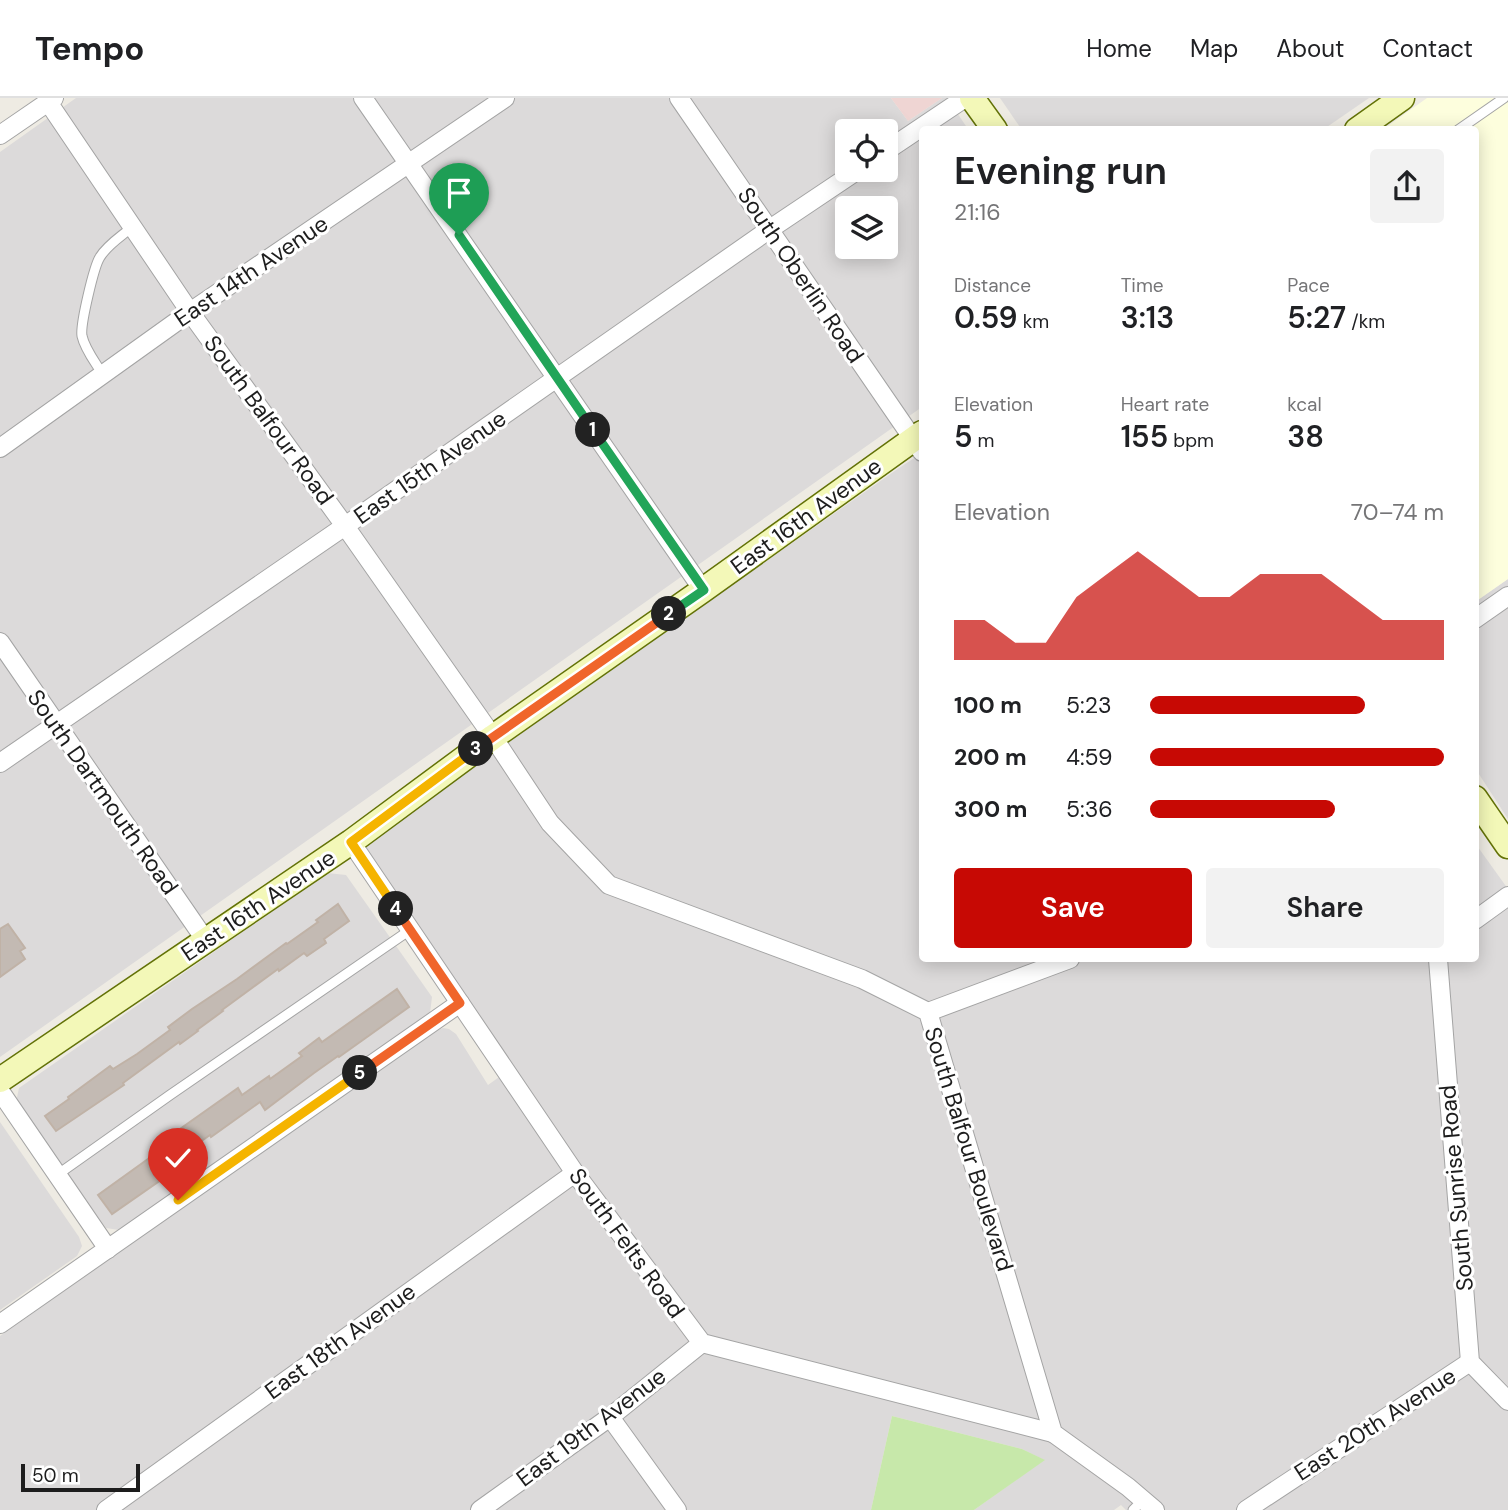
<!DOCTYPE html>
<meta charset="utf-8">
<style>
:root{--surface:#fff;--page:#f2f2f2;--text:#202124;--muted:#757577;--line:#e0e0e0;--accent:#c70904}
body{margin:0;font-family:"DM Sans",sans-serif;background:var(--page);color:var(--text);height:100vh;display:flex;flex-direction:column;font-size:26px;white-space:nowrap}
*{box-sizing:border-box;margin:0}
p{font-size:23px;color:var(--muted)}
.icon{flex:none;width:38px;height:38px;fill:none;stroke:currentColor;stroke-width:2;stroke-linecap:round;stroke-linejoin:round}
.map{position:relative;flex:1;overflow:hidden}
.side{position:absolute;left:919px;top:28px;width:560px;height:836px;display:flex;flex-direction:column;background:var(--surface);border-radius:7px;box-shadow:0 4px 18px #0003}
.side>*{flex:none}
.fabs{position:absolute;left:835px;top:21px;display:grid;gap:14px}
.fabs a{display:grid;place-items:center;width:63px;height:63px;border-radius:7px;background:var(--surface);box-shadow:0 4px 18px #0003;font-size:35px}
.scale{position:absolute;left:21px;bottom:18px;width:119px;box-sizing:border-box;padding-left:7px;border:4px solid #1d1d1d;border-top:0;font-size:19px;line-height:24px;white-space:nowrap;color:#1d1d1d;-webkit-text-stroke:5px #fff;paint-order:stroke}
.pin{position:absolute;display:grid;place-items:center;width:60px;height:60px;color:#fff;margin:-72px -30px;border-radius:50% 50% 50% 0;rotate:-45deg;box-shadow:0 0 7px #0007}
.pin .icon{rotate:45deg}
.km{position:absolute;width:35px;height:35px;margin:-18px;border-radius:50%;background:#222;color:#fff;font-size:19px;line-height:35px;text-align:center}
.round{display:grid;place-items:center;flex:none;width:74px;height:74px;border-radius:7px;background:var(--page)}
.head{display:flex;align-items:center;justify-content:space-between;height:119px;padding:0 35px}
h1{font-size:38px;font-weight:600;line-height:52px}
.stats{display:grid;grid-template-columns:repeat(3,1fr);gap:10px;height:119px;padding:7px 35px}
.stats div{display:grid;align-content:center}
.stats b{font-size:30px;font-weight:600}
.stats small{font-size:19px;font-weight:400}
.stats p{font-size:19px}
.chart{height:196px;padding:14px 35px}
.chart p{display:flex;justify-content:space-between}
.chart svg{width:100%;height:126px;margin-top:7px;fill:var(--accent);opacity:.7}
.primary-button{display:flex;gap:14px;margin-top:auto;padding:14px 35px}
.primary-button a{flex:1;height:80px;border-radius:7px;background:var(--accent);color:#fff;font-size:28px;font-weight:600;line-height:80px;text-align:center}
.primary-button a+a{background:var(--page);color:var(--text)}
ul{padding:0 35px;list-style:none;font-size:23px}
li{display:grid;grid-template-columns:112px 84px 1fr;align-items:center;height:52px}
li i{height:18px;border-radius:9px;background:var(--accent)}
header{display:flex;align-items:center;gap:42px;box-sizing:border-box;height:98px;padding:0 35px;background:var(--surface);border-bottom:2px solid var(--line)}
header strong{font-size:33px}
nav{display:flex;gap:38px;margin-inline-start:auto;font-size:24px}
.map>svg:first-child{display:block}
.residential{fill:#dcdada;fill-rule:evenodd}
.commercial{fill:#efd5d3}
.education{fill:#fdfedd}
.grass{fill:#c7e8aa}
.building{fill:#c3bab3;stroke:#c0b2a6;stroke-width:2}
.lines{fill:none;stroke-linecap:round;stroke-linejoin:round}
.lane-casing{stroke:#a4a4a4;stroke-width:11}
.street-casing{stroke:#a4a4a4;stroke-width:20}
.secondary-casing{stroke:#637207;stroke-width:27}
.lane{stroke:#fff;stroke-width:9}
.street{stroke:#fff;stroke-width:18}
.secondary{stroke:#f3f8b8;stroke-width:24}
.split-1-casing{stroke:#fff;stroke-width:14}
.split-2-casing{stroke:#fff;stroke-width:14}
.split-3-casing{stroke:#fff;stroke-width:14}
.split-4-casing{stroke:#fff;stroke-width:14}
.split-5-casing{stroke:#fff;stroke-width:14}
.split-6-casing{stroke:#fff;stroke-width:14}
.split-1{stroke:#22a559;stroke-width:9}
.split-2{stroke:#22a559;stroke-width:9}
.split-3{stroke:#f0652b;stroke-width:9}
.split-4{stroke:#f5b400;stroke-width:9}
.split-5{stroke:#f0652b;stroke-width:9}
.split-6{stroke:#f5b400;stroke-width:9}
.labels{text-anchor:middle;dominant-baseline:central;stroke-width:6;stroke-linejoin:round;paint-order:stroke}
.street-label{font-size:23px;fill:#1d1d1d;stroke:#fff}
</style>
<header>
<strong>Tempo</strong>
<nav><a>Home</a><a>Map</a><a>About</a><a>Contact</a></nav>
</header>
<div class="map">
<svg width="1508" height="1412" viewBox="0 0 1508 1412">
<rect width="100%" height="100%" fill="#eeebe3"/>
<g class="residential">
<path d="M76,0H891L908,23L942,0H947L968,31L922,32V309L0,959V54ZM847,33H886V72H847ZM847,110H886V149H847Z"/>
<polygon points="1000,0 1369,0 1324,31 1022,32"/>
<polygon points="922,355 922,861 1475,861 1475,745 1508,791 1508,1412 1126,1412 1121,1407 1114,1412 974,1412 1044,1362 1022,1351 892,1318 871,1412 0,1412 0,1238 435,933 443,930 449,931 456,936 488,987 513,969 367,753 367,747 371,740 899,370"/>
<polygon points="1508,481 1508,721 1475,670 1475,504"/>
<polygon points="327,775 346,777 432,899 430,915 119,1132 106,1130 16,1004 19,990"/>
<polygon points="0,1024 79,1139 82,1148 77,1158 0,1212"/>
</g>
<polygon class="commercial" points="891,0 942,0 908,23"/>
<polygon class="education" points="1427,0 1508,0 1508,481 1475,504 1475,32 1382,32"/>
<polygon class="grass" points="892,1318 1022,1351 1045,1362 974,1412 871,1412"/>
<g class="building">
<polygon points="338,806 349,823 324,841 326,845 307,858 304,855 279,873 278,871 222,912 223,913 197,932 198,933 180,946 179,944 123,985 124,987 56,1033 45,1018 69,1001 68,999 110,968 113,971 137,956 170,932 168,929 192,911 237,881 286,845 287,846 318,824 316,822"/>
<polygon points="8,826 25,850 20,853 25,861 0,879 0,831"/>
<polygon points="397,891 409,909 339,959 338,958 314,975 265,1012 260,1004 211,1039 210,1037 176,1061 181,1068 112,1116 98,1097 173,1043 170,1038 238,990 242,997 269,978 270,981 302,958 299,955 319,940 322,944"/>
</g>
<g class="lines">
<defs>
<g id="lane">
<polyline points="1458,32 1504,0"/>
<path d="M103,277C96,265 85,252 82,238C80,227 94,168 100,159C108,146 122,138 132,129"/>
<polyline points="57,1077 170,997 410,832"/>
<polyline points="1133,1412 1143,1402"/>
</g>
<g id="street">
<polyline points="363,0 703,492"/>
<polyline points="679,0 922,354"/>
<polyline points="48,4 190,214 345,428 493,639 550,725 609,787 862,881 928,914 1053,1335 1128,1389 1155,1412"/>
<polyline points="0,37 54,0"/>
<polyline points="886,53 965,0"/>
<polyline points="0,350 190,214 505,0"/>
<polyline points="1475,521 1508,498"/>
<polyline points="0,544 206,843"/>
<polyline points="0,665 345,428 770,131 858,72"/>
<polyline points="351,744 575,1075 702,1245 1053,1335"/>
<polyline points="1475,822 1508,798"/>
<polyline points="1438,861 1470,1264 1508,1303"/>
<polyline points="928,914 1070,861"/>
<polyline points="0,993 108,1151"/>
<polyline points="0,1226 460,905"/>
<polyline points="610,1319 677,1412"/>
<polyline points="106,1412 575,1075"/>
<polyline points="480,1412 610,1319 702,1245"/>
<polyline points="1246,1412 1470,1264"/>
</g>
<g id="secondary">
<polyline points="972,0 995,32"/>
<polyline points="1357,32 1402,0"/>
<polyline points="1475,700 1508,748"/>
<polyline points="0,982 351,744 493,639 703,492 922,335"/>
</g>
</defs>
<use href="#lane" class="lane-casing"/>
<use href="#street" class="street-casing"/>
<use href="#secondary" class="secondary-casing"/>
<use href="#lane" class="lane"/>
<use href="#street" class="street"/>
<use href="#secondary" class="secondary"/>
</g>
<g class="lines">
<defs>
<polyline id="split-1" points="459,137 593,332"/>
<polyline id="split-2" points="593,332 704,492 669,516"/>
<polyline id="split-3" points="476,651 669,516"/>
<polyline id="split-4" points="396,811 351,744 476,651"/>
<polyline id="split-5" points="360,975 460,905 396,811"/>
<polyline id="split-6" points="178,1102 360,975"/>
</defs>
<use href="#split-1" class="split-1-casing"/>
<use href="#split-2" class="split-2-casing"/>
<use href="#split-3" class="split-3-casing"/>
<use href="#split-4" class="split-4-casing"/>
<use href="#split-5" class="split-5-casing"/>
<use href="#split-6" class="split-6-casing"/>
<use href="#split-1" class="split-1"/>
<use href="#split-2" class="split-2"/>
<use href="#split-3" class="split-3"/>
<use href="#split-4" class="split-4"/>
<use href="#split-5" class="split-5"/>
<use href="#split-6" class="split-6"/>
</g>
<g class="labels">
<g class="street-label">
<text transform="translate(251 173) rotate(-34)">East 14th Avenue</text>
<text transform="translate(801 177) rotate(56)">South Oberlin Road</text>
<text transform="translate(269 322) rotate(54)">South Balfour Road</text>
<text transform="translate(430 369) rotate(-35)">East 15th Avenue</text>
<text transform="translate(806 418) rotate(-36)">East 16th Avenue</text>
<text transform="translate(103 694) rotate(55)">South Dartmouth Road</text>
<text transform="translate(258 807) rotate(-34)">East 16th Avenue</text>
<text transform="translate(969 1051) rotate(73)">South Balfour Boulevard</text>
<text transform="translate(1456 1090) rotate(-95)">South Sunrise Road</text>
<text transform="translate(627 1145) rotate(54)">South Felts Road</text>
<text transform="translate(340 1243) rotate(-36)">East 18th Avenue</text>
<text transform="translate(1375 1326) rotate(-33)">East 20th Avenue</text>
<text transform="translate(591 1329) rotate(-37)">East 19th Avenue</text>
</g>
</g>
</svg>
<div class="fabs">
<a><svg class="icon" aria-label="locate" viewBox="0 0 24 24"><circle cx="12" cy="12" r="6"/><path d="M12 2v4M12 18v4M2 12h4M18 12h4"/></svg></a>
<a><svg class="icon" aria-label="layers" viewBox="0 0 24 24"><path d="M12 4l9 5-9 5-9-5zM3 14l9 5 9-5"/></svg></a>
</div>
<div class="scale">50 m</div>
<div class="pin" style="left:459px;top:137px;background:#1e9e55"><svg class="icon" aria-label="arrive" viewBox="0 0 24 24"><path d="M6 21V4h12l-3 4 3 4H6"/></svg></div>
<div class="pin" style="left:178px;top:1102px;background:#d93025"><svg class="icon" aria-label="check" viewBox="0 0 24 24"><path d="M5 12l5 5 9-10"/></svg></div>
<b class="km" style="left:593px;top:332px">1</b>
<b class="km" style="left:669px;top:516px">2</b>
<b class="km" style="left:476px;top:651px">3</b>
<b class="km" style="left:396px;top:811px">4</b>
<b class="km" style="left:360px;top:975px">5</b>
<section class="side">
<div class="head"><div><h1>Evening run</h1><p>21:16</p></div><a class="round"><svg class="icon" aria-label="share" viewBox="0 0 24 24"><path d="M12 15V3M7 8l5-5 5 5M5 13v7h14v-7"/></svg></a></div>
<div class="stats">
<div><p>Distance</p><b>0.59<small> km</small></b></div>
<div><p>Time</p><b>3:13</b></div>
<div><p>Pace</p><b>5:27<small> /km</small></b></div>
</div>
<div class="stats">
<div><p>Elevation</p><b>5<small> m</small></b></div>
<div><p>Heart rate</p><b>155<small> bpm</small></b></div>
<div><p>kcal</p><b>38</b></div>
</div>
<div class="chart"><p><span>Elevation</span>70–74 m</p>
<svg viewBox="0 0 160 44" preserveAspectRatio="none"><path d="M0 44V30L10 30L20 38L30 38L40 22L50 14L60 6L70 14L80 22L90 22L100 14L110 14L120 14L130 22L140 30L150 30L160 30V44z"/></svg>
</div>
<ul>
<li><b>100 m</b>5:23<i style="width:73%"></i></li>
<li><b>200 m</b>4:59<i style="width:100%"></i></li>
<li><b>300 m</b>5:36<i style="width:63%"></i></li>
</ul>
<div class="primary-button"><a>Save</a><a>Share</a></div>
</section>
</div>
